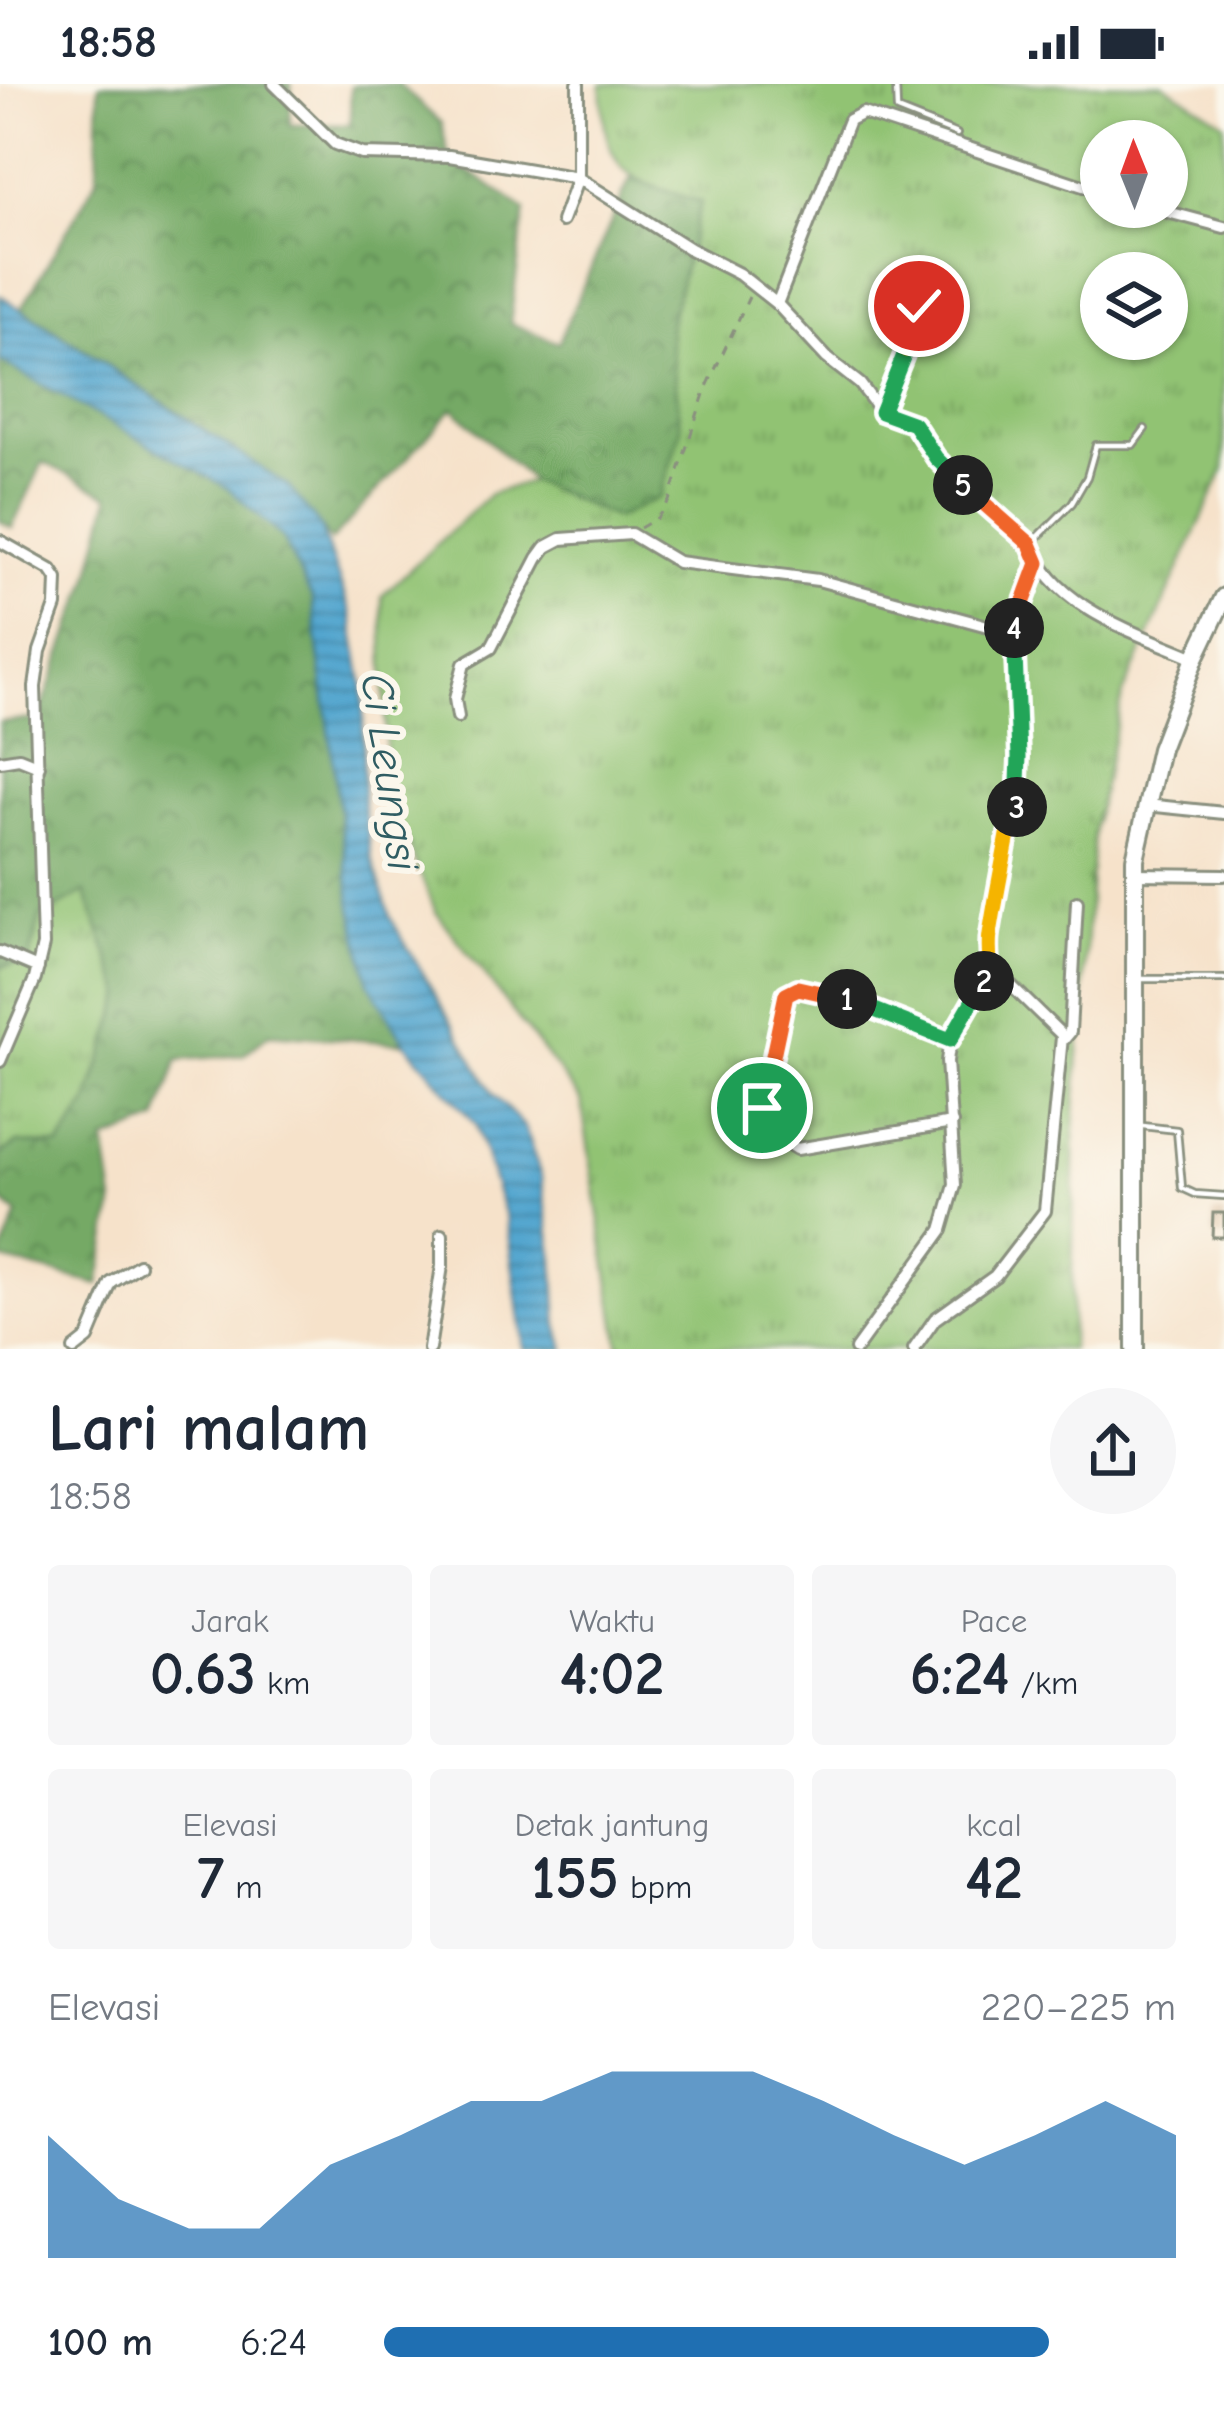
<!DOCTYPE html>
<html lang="id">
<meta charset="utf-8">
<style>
:root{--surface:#fff;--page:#f6f6f7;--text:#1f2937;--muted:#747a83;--accent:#1f6fb2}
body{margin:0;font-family:"Comic Neue",sans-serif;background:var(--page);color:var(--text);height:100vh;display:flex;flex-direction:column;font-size:45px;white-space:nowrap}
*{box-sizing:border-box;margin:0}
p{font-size:39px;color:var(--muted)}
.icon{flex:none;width:66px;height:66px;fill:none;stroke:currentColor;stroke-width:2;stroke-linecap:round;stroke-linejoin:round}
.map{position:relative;height:1265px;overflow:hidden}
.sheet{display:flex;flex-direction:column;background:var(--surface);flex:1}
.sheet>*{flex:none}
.needle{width:78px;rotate:359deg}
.fabs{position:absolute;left:1080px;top:36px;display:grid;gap:24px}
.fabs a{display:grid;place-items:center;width:108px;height:108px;border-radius:50%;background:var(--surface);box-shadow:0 3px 9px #0004;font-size:60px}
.pin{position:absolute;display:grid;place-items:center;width:102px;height:102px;color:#fff;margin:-51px;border:6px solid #fff;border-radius:50%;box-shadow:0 3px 12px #0007}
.km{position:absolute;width:60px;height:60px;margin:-30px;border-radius:50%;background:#222;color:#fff;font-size:33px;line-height:60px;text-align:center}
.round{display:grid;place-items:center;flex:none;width:126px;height:126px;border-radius:63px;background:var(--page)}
.summary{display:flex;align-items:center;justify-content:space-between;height:204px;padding:0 48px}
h1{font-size:66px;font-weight:700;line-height:90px}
.metrics{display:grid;grid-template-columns:repeat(3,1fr);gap:18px;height:204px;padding:12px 48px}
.metrics div{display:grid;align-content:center;border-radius:12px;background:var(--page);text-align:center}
.metrics b{font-size:60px;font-weight:700}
.metrics small{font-size:33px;font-weight:400}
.metrics p{font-size:33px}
.chart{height:336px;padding:24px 48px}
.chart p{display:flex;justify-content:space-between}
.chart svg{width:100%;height:216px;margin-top:12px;fill:var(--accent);opacity:.7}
ul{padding:0 48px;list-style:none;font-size:39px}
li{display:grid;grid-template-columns:192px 144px 1fr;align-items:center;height:90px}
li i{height:30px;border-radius:15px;background:var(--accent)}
.status{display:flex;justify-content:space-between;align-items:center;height:84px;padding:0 60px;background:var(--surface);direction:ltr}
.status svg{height:33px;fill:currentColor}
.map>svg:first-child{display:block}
.grass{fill:url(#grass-tufts);stroke:#588054;stroke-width:3;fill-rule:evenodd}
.forest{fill:url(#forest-crowns);stroke:#4a734c;stroke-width:3}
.water{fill:url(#water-rules);stroke:#397282;stroke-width:3}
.building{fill:url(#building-hatch)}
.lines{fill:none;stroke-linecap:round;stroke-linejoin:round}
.service-casing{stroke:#8a907f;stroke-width:10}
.minor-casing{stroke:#8a907f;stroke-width:16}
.primary-casing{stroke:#8a907f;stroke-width:22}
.path{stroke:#8a907f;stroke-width:3;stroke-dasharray:9 9;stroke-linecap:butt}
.service{stroke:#fff;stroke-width:4.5}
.minor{stroke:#fff;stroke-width:10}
.primary{stroke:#fff;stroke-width:16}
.split-1-casing{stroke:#fff;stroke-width:24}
.split-2-casing{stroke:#fff;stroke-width:24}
.split-3-casing{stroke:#fff;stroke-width:24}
.split-4-casing{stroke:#fff;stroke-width:24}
.split-5-casing{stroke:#fff;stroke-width:24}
.split-6-casing{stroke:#fff;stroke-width:24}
.split-7-casing{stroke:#fff;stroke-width:24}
.split-1{stroke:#f0652b;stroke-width:15}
.split-2{stroke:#22a559;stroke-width:15}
.split-3{stroke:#f5b400;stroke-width:15}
.split-4{stroke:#22a559;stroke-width:15}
.split-5{stroke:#f0652b;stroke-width:15}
.split-6{stroke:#22a559;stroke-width:15}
.split-7{stroke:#f5b400;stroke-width:15}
.labels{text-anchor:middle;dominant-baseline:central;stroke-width:12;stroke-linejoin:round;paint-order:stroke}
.water-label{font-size:45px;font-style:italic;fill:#2f5c62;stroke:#fbf7ec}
</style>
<div class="status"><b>18:58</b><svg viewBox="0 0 49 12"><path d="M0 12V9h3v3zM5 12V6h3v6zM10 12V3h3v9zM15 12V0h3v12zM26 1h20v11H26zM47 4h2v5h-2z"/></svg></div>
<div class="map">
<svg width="1224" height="1265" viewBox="0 0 1224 1265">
<defs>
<pattern id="grass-tufts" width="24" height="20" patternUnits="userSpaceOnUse" patternTransform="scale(3)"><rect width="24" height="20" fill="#91c373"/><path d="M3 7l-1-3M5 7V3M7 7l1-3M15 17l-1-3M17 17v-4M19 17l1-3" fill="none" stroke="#76a05f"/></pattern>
<pattern id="forest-crowns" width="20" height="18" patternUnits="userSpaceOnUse" patternTransform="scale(3)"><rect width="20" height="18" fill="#74a965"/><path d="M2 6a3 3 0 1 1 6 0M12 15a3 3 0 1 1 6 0" fill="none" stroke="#5f8b54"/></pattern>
<pattern id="water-rules" width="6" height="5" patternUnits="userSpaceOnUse" patternTransform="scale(3)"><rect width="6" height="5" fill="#53a6cf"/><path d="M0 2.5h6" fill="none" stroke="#4488a9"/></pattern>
<pattern id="building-hatch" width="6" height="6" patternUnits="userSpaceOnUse" patternTransform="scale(3)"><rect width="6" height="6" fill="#d1a881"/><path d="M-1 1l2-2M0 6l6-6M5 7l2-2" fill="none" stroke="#a98a6a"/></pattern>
</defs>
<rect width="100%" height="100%" fill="#fbf7ec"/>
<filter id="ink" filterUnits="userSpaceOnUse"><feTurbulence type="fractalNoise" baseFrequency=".00833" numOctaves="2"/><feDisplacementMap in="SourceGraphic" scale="24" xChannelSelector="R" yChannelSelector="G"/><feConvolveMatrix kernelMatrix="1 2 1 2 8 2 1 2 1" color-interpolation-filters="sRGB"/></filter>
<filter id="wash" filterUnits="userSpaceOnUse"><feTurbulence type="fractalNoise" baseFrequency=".004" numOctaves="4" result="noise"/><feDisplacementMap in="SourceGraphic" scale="48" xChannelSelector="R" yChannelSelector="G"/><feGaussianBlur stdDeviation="2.7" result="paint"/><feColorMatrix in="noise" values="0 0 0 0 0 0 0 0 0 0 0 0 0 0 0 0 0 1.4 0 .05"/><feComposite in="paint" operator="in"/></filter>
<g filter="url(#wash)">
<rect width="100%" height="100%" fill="#f6e2ca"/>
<g class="grass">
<path d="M601,0H1163L1224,38V385L1123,610L1094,743L1075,1029L1071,1265H620L581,1016L436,828L387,709L382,512L490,410L532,397L615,434L681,346L669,242L700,119C619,91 606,91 601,0ZM1101,57H1167V123H1101ZM1101,189H1167V255H1101Z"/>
<polygon points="85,807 123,911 88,1019 59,1062 18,1059 0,1071 0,883 29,877 40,833"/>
</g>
<g class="forest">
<polygon points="99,0 291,0 290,41 350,41 351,2 398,0 441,39 449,73 525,126 510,239 558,259 630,95 701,118 669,242 681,346 660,413 616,434 532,397 453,324 331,457 288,402 22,224 97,95"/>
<polygon points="0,277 228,404 282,453 312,514 352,824 369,899 405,959 269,950 243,971 178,976 157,1037 105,1057 114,1118 99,1201 0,1175 18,1130 0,1116 0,1071 18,1059 60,1062 88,1019 123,911 85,808 40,833 29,877 0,883 0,638 38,635 89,496 110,412 43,378 12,444 0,437"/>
</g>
<polygon class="water" points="0,211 288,402 320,442 351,530 363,598 363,718 372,775 391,835 494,1011 524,1042 541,1092 554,1175 558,1241 565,1265 524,1265 506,1135 475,1040 405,959 369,899 352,824 312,514 282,453 228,404 0,277"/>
<g id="blocks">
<polygon class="building" points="1213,1129 1224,1129 1224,1153 1212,1153"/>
</g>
</g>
<g filter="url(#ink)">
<use href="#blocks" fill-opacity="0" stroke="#8a907f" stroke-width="3"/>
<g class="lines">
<defs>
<g id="service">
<polyline points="896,0 897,26 957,50"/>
<polyline points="1031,460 1072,419 1087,393 1096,361 1133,361 1145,345"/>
<polyline points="1138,895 1224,895"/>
<polyline points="1143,1042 1177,1046 1182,1104 1195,1110 1224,1112"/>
</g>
<g id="minor">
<path d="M274,0L335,60L362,70L449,72L578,94L690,165L739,190L777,220L827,274L860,300L881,328L914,340L936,373L1031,460C1053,524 1138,549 1195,574"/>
<polyline points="1149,123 1224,143"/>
<polyline points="562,137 578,94 578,0"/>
<polyline points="777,220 849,36 863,29 1101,108"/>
<polyline points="0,457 51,486 57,495 56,522 40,567 35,603 43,861 35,895 0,977"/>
<path d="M1014,540L1018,717C1008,756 981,845 992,883L1065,954L1070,948L1077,818"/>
<polyline points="458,633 455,615 464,580 491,564 538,474 546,463 561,455 631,450 678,478 818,496 995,544 1014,540 1038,479"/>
<polyline points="0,677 19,674 39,682"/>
<polyline points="1146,721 1224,729"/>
<polyline points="1134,790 1224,791"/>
<polyline points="0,868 38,884"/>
<polyline points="950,956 867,921 798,905 784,916 763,1011 762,1043 797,1065 952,1039"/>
<polyline points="74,1265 88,1254 111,1199 139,1181"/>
<polyline points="429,1265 442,1182 442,1151"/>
<polyline points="856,1265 942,1146 955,1101 947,977 950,956 992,883"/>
<polyline points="914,1265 935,1235 995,1192 1045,1127 1062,953"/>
</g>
<polyline id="primary" points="1135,1265 1135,775 1160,665 1195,574 1224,513"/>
</defs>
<use href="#service" class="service-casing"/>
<use href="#minor" class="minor-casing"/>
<use href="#primary" class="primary-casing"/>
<g class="path">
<polyline points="887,313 923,207"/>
<polyline points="640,444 657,434 669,417 705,307 749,213"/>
</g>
<use href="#service" class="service"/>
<use href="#minor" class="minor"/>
<use href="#primary" class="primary"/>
</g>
</g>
<g class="lines" filter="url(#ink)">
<defs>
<polyline id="split-1" points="762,1024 786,910 798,904 847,915"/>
<polyline id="split-2" points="847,915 950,956 984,897"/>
<path id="split-3" d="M984,897C994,881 987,868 990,850C996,812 1004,773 1011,735L1017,723"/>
<polyline id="split-4" points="1014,544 1019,673 1017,723"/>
<polyline id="split-5" points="963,401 1030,460 1038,479 1014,544"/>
<polyline id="split-6" points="906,266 881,328 914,340 936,374 963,401"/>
<polyline id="split-7" points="906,266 919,222"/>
</defs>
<use href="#split-1" class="split-1-casing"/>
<use href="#split-2" class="split-2-casing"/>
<use href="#split-3" class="split-3-casing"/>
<use href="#split-4" class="split-4-casing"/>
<use href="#split-5" class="split-5-casing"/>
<use href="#split-6" class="split-6-casing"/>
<use href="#split-7" class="split-7-casing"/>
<use href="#split-1" class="split-1"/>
<use href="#split-2" class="split-2"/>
<use href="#split-3" class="split-3"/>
<use href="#split-4" class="split-4"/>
<use href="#split-5" class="split-5"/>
<use href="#split-6" class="split-6"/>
<use href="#split-7" class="split-7"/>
</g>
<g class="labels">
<g class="water-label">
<text transform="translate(390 688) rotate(82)">Ci Leungsi</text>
</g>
</g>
</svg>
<div class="fabs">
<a><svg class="needle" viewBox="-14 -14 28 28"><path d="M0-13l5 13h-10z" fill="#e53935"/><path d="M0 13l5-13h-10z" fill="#747a83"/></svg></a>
<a><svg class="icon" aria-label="layers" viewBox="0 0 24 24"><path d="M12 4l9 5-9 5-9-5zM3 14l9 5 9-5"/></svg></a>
</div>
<div class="pin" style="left:762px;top:1024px;background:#1e9e55"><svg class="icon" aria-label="arrive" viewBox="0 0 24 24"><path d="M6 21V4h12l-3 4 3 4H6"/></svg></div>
<div class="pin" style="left:919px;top:222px;background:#d93025"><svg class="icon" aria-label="check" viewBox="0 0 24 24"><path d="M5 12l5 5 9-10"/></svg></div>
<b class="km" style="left:847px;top:915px">1</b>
<b class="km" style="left:984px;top:897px">2</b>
<b class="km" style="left:1017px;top:723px">3</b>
<b class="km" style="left:1014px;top:544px">4</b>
<b class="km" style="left:963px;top:401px">5</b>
</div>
<section class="sheet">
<div class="summary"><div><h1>Lari malam</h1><p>18:58</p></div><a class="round"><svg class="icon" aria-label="share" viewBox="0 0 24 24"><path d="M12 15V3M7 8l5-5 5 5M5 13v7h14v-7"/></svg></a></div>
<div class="metrics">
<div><p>Jarak</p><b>0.63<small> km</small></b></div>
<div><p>Waktu</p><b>4:02</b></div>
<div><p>Pace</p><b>6:24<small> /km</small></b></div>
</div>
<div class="metrics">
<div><p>Elevasi</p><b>7<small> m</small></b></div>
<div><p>Detak jantung</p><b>155<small> bpm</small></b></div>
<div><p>kcal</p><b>42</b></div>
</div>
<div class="chart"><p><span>Elevasi</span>220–225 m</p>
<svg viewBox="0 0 160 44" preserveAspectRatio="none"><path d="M0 44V19L10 32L20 38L30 38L40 25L50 19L60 12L70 12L80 6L90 6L100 6L110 12L120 19L130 25L140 19L150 12L160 19V44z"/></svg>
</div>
<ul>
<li><b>100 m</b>6:24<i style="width:84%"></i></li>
</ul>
</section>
